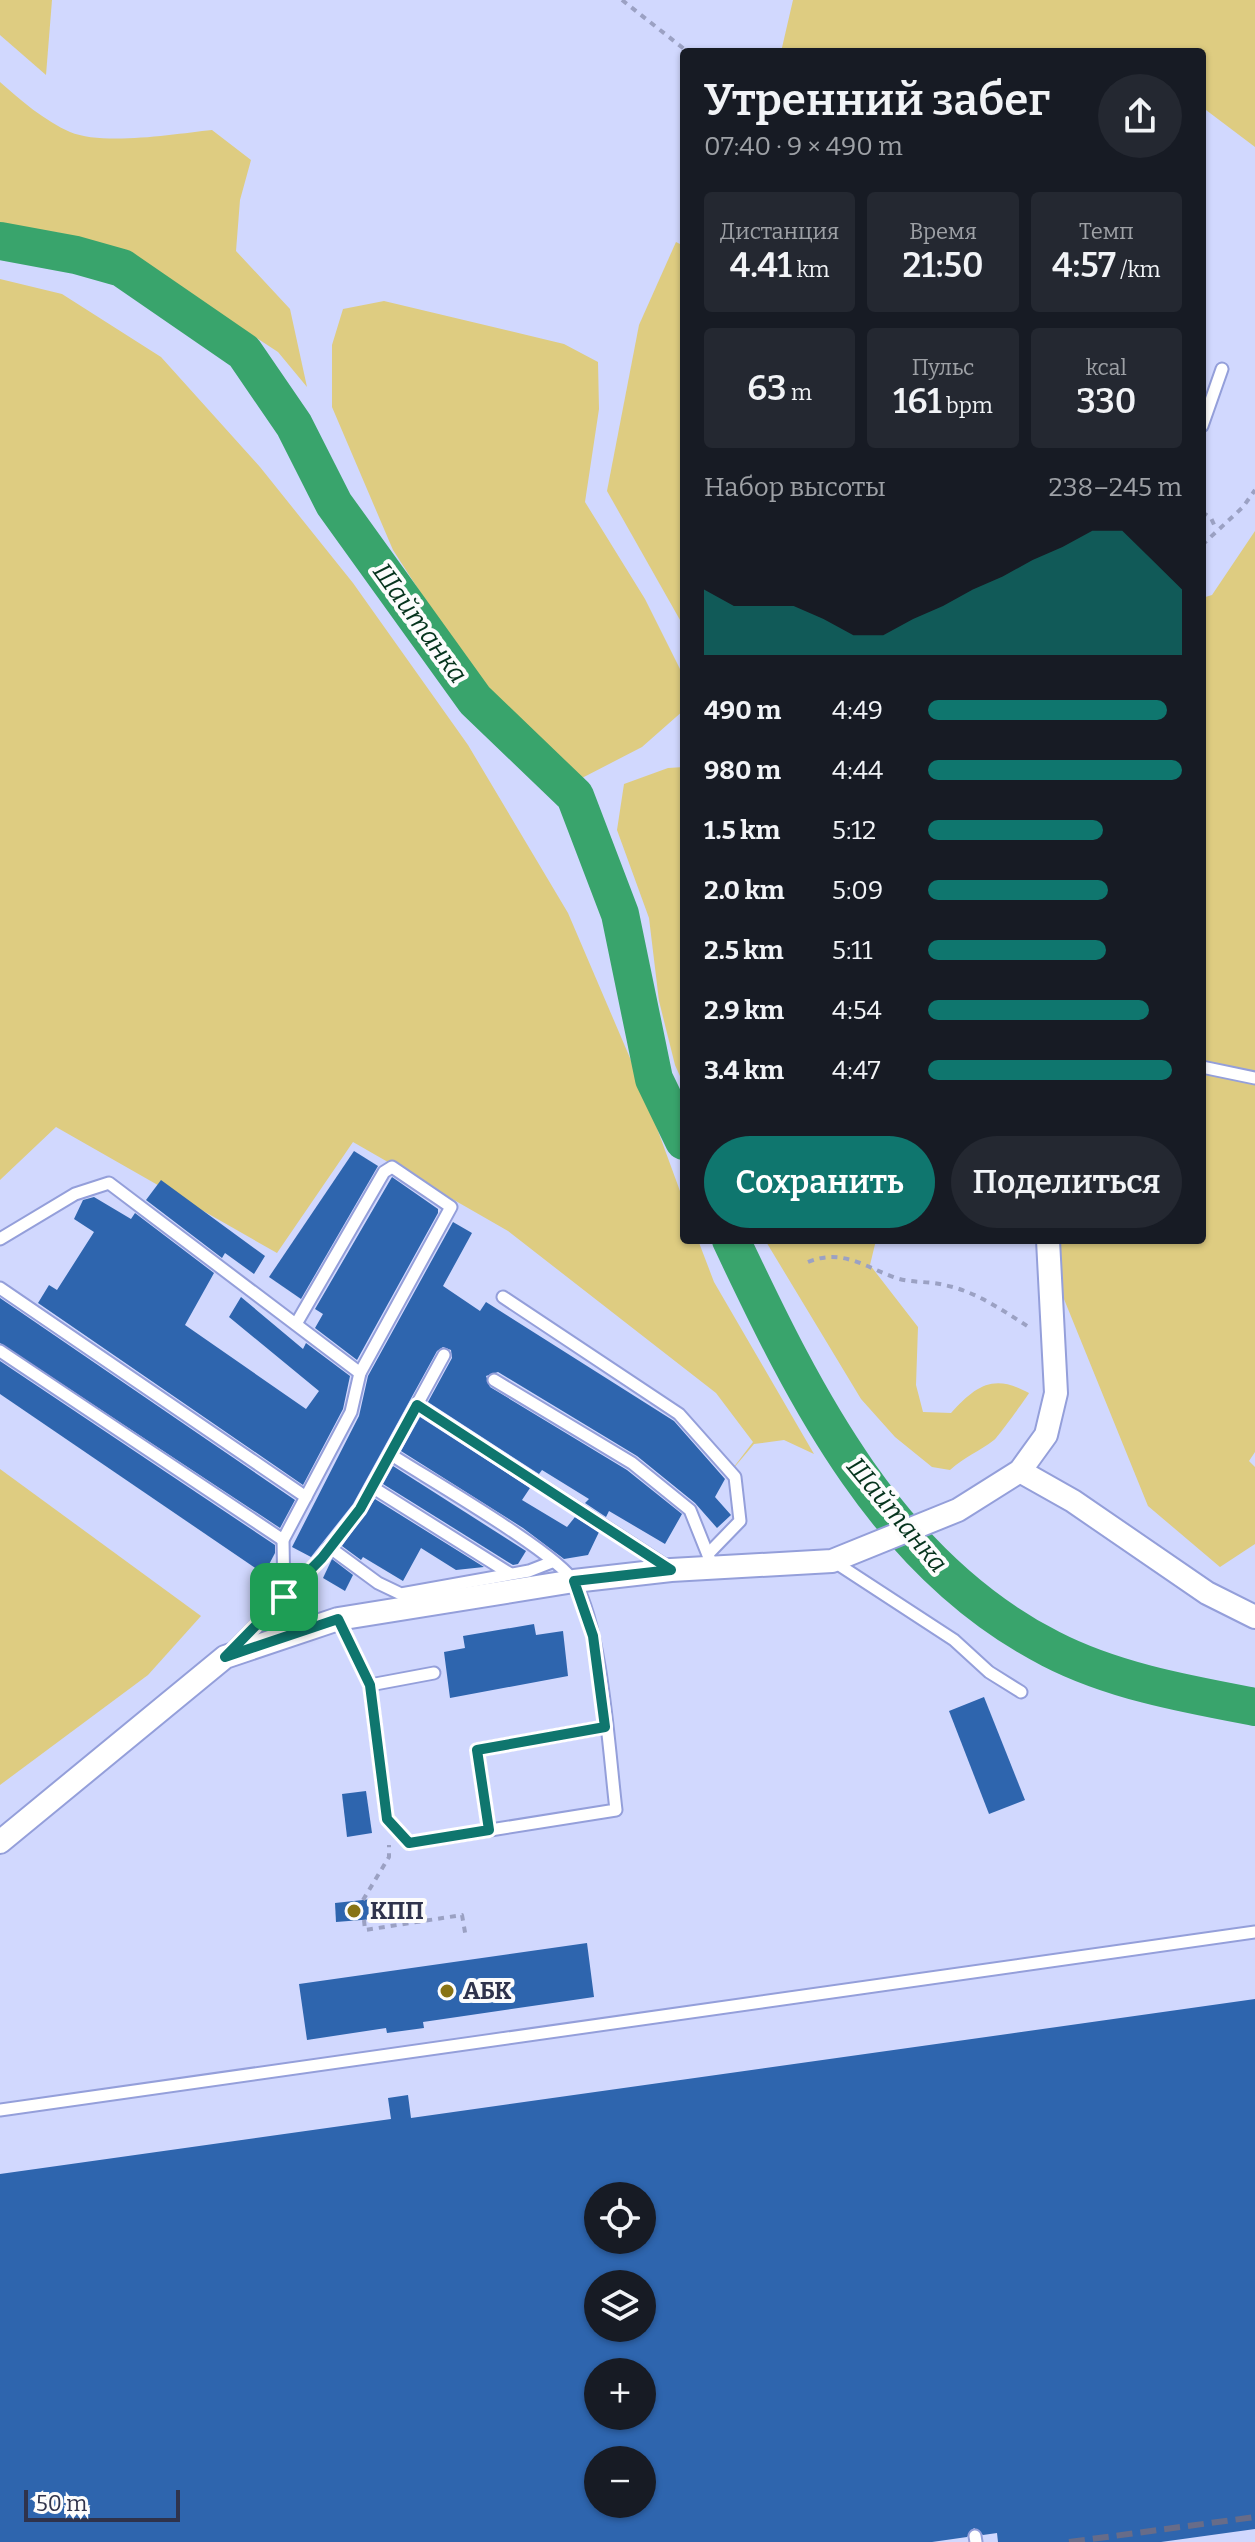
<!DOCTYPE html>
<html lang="ru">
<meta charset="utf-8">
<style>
:root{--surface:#171b24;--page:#242831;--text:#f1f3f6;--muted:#9ea1a6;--accent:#0f766e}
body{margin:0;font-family:Bitter,serif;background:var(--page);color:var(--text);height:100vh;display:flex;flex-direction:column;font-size:30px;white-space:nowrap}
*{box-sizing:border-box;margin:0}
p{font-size:26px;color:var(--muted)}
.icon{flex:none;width:44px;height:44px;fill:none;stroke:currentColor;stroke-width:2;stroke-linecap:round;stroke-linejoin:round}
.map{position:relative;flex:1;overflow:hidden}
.panel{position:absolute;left:680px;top:48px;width:526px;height:1196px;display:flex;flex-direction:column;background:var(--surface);border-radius:8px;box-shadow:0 2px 6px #0004}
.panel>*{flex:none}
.controls{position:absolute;left:584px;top:2182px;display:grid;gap:16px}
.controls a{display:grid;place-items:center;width:72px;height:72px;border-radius:50%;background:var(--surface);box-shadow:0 2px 6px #0004;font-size:40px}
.scale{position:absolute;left:24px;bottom:20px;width:156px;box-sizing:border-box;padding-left:8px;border:4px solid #2f334c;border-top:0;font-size:22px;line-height:28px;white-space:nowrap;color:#2f334c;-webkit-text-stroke:6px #fcfcfc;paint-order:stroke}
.pin{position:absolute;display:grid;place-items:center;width:68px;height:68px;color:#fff;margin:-34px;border-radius:16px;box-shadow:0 4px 12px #0006}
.round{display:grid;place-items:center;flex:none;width:84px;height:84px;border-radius:42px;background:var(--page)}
.overview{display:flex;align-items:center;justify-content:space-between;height:136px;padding:0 24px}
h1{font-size:44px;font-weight:600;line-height:60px}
.stats{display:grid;grid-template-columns:repeat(3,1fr);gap:12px;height:136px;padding:8px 24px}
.stats div{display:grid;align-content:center;border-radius:8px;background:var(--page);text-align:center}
.stats b{font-size:34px;font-weight:600}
.stats small{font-size:22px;font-weight:400}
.stats p{font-size:22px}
.chart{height:224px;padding:16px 24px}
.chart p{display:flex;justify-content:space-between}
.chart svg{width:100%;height:144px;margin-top:8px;fill:var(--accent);opacity:.7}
.button{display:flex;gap:16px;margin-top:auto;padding:16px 24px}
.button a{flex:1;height:92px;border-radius:48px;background:var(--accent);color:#fff;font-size:32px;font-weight:600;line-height:92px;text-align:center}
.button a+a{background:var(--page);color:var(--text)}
ul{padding:0 24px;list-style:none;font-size:26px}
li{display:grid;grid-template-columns:128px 96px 1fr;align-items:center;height:60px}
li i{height:20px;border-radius:10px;background:var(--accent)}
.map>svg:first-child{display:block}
.green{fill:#decc81}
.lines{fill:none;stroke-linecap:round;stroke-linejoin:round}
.river{stroke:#39a46c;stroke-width:38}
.building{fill:#2e65ae;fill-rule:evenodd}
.service-casing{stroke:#949fda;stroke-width:15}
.minor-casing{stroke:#949fda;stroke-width:26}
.path{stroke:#9ba1c3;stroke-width:4;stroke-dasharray:6 6;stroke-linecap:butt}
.service{stroke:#fff;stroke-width:11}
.minor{stroke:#fff;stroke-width:22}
.rail{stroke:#676c89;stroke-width:6;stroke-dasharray:16 8;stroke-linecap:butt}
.route-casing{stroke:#fff;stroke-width:16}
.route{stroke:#0f766e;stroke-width:10}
.poi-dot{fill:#877315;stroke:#fcfcfc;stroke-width:3}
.labels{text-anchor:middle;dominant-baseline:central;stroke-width:8;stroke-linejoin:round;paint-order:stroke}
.poi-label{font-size:24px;font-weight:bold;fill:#2f334c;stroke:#fcfcfc;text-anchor:start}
.water-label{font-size:26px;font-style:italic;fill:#05331c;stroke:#fcfcfc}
</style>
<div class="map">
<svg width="1255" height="2542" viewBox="0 0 1255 2542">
<rect width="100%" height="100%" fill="#d1d8fe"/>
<g class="green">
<polygon points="0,0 52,0 46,75 0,35"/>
<polygon points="793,0 1255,0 1255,147 1202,107 1202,52 781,52"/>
<path d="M0,82C20,100 45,121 70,132C104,146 174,134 212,130L251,160L240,200L236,251L290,309L307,387L278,352L130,255L60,233L0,224Z"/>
<polygon points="676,242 684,246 684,627 607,491 639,325"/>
<polygon points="0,279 62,294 161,357 260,467 353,583 468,745 568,913 639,1079 684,1202 684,1240 698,1240 714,1282 814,1454 784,1440 754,1444 727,1476 753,1442 716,1393 508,1231 353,1142 277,1253 56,1127 0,1180"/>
<polygon points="384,301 564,344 598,362 599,409 585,502 645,599 682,673 684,710 642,747 582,778 475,677 393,550 332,407 332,345 343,309"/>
<polygon points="1255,531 1255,1452 1249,1461 1255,1467 1255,1544 1220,1567 1148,1506 1040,1240 1202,1240 1202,598 1212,595"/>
<polygon points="684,767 684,1085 675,1065 659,1001 649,918 617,830 624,784 668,768"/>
<path d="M765,1240H876L870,1265L918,1327L916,1385L923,1412L951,1413C976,1386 993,1373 1029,1393C1027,1397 997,1438 994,1440C980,1451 964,1457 950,1470L932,1467L895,1437L861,1399Z"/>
<polygon points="0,1469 201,1616 148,1675 0,1785"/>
</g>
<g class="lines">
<g class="river">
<polyline points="0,241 76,255 122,268 244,352 294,425 334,504 475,700 575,796 620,914 654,1079 684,1141"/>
<path d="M731,1240C805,1397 888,1566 1051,1649C1113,1681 1186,1694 1255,1707"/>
</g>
</g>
<g class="building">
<polygon points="354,1151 378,1166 301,1299 269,1277"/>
<polygon points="392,1177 438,1209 438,1213 357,1360 315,1328 323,1314 315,1309"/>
<polygon points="161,1180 265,1256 254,1274 225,1253 222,1258 146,1200"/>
<polygon points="94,1197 131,1219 135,1213 214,1273 185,1325 306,1409 319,1391 229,1317 241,1297 303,1349 306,1343 350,1376 343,1409 303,1485 38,1303 49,1285 57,1290 94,1232 74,1219 83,1200"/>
<polygon points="453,1222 472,1233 443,1286 480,1311 486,1302 674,1421 725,1479 715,1497 731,1515 717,1528 695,1503 637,1456 498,1372 486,1376 490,1387 627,1470 682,1514 665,1544 609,1511 606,1517 585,1503 589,1499 542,1470 539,1474 428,1402 452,1358 451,1350 443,1347 437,1351 353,1504 311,1557 292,1547 359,1416 368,1376"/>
<polygon points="0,1298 295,1500 280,1528 0,1343"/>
<polygon points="0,1361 275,1545 275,1553 264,1574 0,1394"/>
<polygon points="420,1417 530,1488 522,1500 567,1527 575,1517 599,1532 588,1555 564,1559 523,1528 401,1451"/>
<polygon points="393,1466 526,1551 518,1564 513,1565 383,1484"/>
<polygon points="375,1499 484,1567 456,1570 421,1548 403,1581 363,1557 361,1560 342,1546"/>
<polygon points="332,1559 353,1575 345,1591 323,1578"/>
<polygon points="534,1624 536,1635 563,1631 568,1676 450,1698 444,1652 465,1648 463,1636"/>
<polygon points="984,1697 1025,1800 989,1814 949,1711"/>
<polygon points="366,1791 372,1833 347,1837 342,1794"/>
<polygon points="372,1899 374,1919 336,1922 335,1903"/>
<polygon points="587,1943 594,1997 423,2022 424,2028 387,2033 386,2028 307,2040 299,1984"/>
<path d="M1255,1999V2529L1161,2542H998L997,2533L983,2535L974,2528L967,2537L932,2542H0V2174L391,2119L388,2098L408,2095L411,2118ZM598,2196H642V2240H598ZM598,2284H642V2328H598ZM598,2372H642V2416H598ZM598,2460H642V2504H598Z"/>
</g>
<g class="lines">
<defs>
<g id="service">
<polyline points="1202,426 1222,369"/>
<polyline points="1202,1067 1255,1078"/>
<polyline points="0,1239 75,1194 109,1183 360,1373"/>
<polyline points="0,1288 306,1497"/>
<polyline points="503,1297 679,1414 735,1477 740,1521 708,1554"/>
<polyline points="0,1351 283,1540"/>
<polyline points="494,1380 632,1463 690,1510 710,1560"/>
<polyline points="417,1405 668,1567"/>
<polyline points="372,1487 509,1573"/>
<polyline points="329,1547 378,1583 401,1594 529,1571 552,1562"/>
<polyline points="833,1561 954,1640 989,1672 1021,1692"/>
<polyline points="284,1597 283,1540 351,1412 360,1373 451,1207 392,1167 384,1172 296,1324"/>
<path d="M338,1619L370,1685L387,1819L409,1843L616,1810C609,1752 602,1630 575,1583C558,1553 425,1477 390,1454"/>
<polyline points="231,1650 322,1558 360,1509 444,1355"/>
<polyline points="370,1685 434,1673"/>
<polyline points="489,1830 477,1750 605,1727"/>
<polyline points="0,2110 1255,1932"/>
<polyline points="975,2536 976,2542"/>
</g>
<g id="minor">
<polyline points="1020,1471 1073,1501 1207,1593 1255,1617"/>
<polyline points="0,1842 225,1657 338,1619 574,1581 671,1570 832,1561 958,1510 1020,1471 1046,1435 1056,1393 1048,1240"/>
</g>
</defs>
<use href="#service" class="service-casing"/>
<use href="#minor" class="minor-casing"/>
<g class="path">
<polyline points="622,0 688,52"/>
<polyline points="1202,512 1211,518 1216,529"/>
<polyline points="1202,545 1243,507 1255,490"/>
<path d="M808,1262C842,1248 865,1267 896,1278C911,1283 929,1281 944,1285C976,1291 1005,1312 1032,1329"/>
<polyline points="363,1900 389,1857 389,1845"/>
<polyline points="364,1920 365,1930 462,1915 466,1938"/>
</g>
<use href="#service" class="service"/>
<use href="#minor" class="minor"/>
<polyline class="rail" points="1069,2542 1255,2517"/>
</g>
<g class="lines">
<defs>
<polygon id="route" points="417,1405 671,1570 574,1581 593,1636 605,1727 477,1750 489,1830 409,1843 387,1819 370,1685 338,1619 225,1657 322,1558 360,1509"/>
</defs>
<use href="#route" class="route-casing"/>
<use href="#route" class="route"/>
</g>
<g class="poi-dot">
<circle cx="354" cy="1911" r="8"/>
<circle cx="447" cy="1991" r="8"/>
</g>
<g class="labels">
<g class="poi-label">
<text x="370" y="1911">КПП</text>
<text x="463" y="1991">АБК</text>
</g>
<g class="water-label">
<text transform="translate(420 623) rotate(54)">Шайтанка</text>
<text transform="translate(897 1515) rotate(50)">Шайтанка</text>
</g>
</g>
</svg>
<div class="controls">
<a><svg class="icon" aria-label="locate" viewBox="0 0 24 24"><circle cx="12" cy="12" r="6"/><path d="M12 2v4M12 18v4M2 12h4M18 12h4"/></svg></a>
<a><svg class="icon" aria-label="layers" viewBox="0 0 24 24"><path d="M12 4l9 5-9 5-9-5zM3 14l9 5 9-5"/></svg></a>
<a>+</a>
<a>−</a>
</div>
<div class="scale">50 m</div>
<div class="pin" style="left:284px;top:1597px;background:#1e9e55"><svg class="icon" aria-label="arrive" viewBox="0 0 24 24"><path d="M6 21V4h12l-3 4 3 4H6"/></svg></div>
<section class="panel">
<div class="overview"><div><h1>Утренний забег</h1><p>07:40 · 9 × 490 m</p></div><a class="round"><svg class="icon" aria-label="share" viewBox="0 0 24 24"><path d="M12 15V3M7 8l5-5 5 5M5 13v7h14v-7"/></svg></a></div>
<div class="stats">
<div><p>Дистанция</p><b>4.41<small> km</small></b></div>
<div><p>Время</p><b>21:50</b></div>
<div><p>Темп</p><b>4:57<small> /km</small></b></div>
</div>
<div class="stats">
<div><b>63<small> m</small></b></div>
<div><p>Пульс</p><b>161<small> bpm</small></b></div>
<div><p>kcal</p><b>330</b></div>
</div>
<div class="chart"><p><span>Набор высоты</span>238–245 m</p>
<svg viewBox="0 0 160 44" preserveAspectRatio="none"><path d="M0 44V24L10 29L20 29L30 29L40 33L50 38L60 38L70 33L80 29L90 24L100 20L110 15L120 11L130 6L140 6L150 15L160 24V44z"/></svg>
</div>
<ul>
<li><b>490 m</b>4:49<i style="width:94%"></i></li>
<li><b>980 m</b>4:44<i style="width:100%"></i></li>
<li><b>1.5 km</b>5:12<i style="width:69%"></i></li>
<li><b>2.0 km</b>5:09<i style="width:71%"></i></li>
<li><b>2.5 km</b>5:11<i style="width:70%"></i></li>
<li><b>2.9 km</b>4:54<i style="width:87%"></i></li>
<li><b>3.4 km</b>4:47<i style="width:96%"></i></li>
</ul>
<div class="button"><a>Сохранить</a><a>Поделиться</a></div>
</section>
</div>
